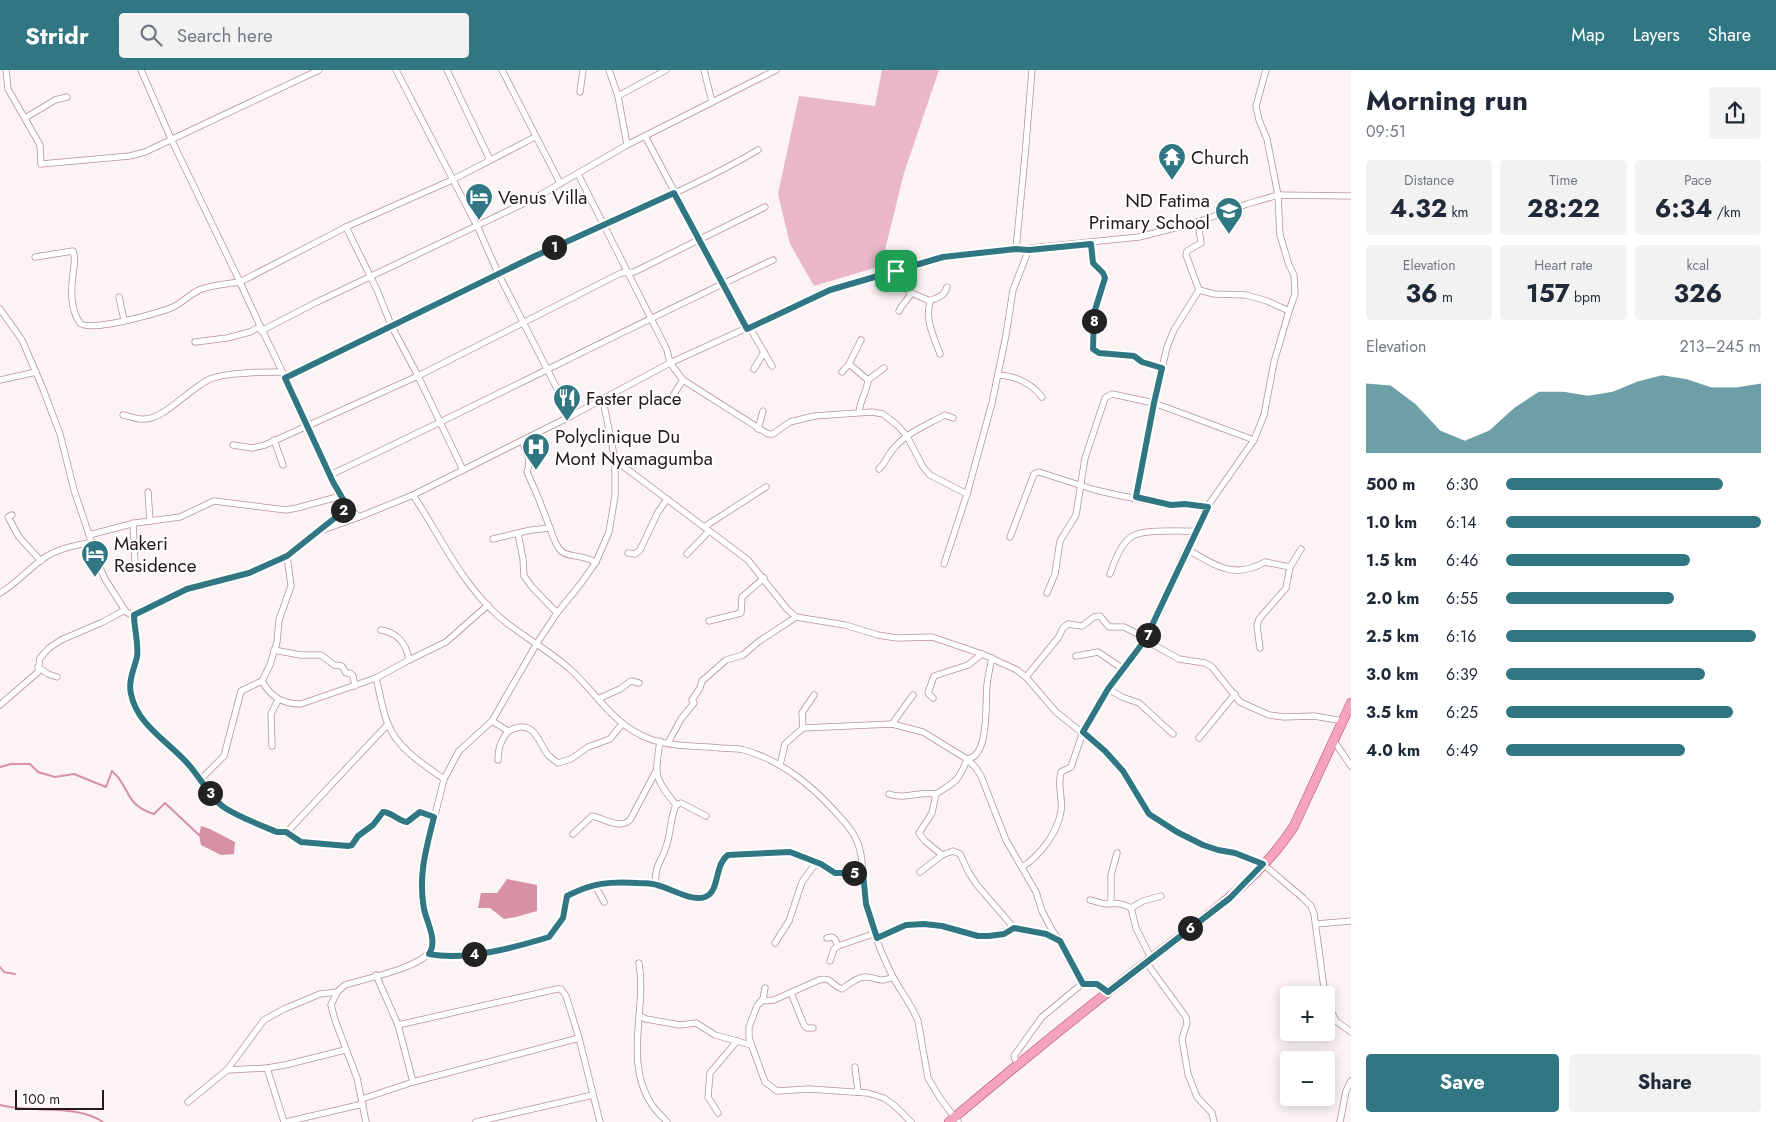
<!DOCTYPE html>
<meta charset="utf-8">
<style>
:root{--surface:#fff;--page:#f2f2f3;--text:#1f2937;--muted:#747a83;--accent:#307783}
body{margin:0;font-family:Jost,sans-serif;background:var(--page);color:var(--text);height:100vh;display:flex;flex-direction:column;font-size:19px;white-space:nowrap}
*{box-sizing:border-box;margin:0}
p{font-size:16px;color:var(--muted)}
.icon{flex:none;width:28px;height:28px;fill:none;stroke:currentColor;stroke-width:2;stroke-linecap:round;stroke-linejoin:round}
.map{position:relative;flex:1;overflow:hidden}
.panel{display:flex;flex-direction:column;background:var(--surface);width:425px}
.panel>*{flex:none}
.controls{position:absolute;left:1280px;top:916px;display:grid;gap:10px}
.controls a{display:grid;place-items:center;width:55px;height:55px;border-radius:5px;background:var(--surface);box-shadow:0 2px 12px #0003;font-size:25px}
.scale{position:absolute;left:15px;bottom:12px;width:89px;box-sizing:border-box;padding-left:5px;border:2px solid #26181c;border-top:0;font-size:14px;line-height:18px;white-space:nowrap;color:#26181c;-webkit-text-stroke:4px #fff;paint-order:stroke}
.pin{position:absolute;display:grid;place-items:center;width:42px;height:42px;color:#fff;margin:-21px;border-radius:10px;box-shadow:0 2px 8px #0006}
.km{position:absolute;width:25px;height:25px;margin:-12px;border-radius:50%;background:#222;color:#fff;font-size:14px;line-height:25px;text-align:center}
.round{display:grid;place-items:center;flex:none;width:52px;height:52px;border-radius:5px;background:var(--page)}
.headline{display:flex;align-items:center;justify-content:space-between;height:85px;padding:0 15px}
h1{font-size:28px;font-weight:700;line-height:38px}
.metrics{display:grid;grid-template-columns:repeat(3,1fr);gap:8px;height:85px;padding:5px 15px}
.metrics div{display:grid;align-content:center;border-radius:5px;background:var(--page);text-align:center}
.metrics b{font-size:25px;font-weight:700}
.metrics small{font-size:14px;font-weight:400}
.metrics p{font-size:14px}
.chart{height:140px;padding:10px 15px}
.chart p{display:flex;justify-content:space-between}
.chart svg{width:100%;height:90px;margin-top:5px;fill:var(--accent);opacity:.7}
.action{display:flex;gap:10px;margin-top:auto;padding:10px 15px}
.action a{flex:1;height:58px;border-radius:5px;background:var(--accent);color:#fff;font-size:20px;font-weight:700;line-height:58px;text-align:center}
.action a+a{background:var(--page);color:var(--text)}
ul{padding:0 15px;list-style:none;font-size:16px}
li{display:grid;grid-template-columns:80px 60px 1fr;align-items:center;height:38px}
li i{height:12px;border-radius:6px;background:var(--accent)}
header{display:flex;align-items:center;gap:30px;box-sizing:border-box;height:70px;padding:0 25px;background:var(--accent);color:#fff}
header strong{font-size:24px}
nav{display:flex;gap:28px;margin-inline-start:auto;font-size:18px}
.search{width:350px;height:45px;background:var(--page);display:flex;align-items:center;gap:12px;box-sizing:border-box;padding:0 18px;border-radius:5px;color:var(--muted);font-size:19px}
main{display:flex;flex:1;min-height:0}
.map>svg:first-child{display:block}
.green{fill:#e9b7c5}
.water{fill:#d691a5}
.lines{fill:none;stroke-linecap:round;stroke-linejoin:round}
.stream{stroke:#d691a5;stroke-width:2}
.street-casing{stroke:#b6919b;stroke-width:7}
.primary-casing{stroke:#a94a6b;stroke-width:10}
.street{stroke:#fff;stroke-width:5.5}
.primary{stroke:#f5a3bf;stroke-width:9}
.route-casing{stroke:#fff;stroke-width:10}
.route{stroke:#307783;stroke-width:6}
.labels{text-anchor:middle;dominant-baseline:central;stroke-width:4;stroke-linejoin:round;paint-order:stroke}
.poi-label{font-size:19px;fill:#26181c;stroke:#fff;text-anchor:start}
</style>
<header>
<strong>Stridr</strong>
<div class="search"><svg class="icon" aria-label="search" viewBox="0 0 24 24"><circle cx="10" cy="10" r="6"/><path d="M15 15l6 6"/></svg>Search here</div>
<nav><a>Map</a><a>Layers</a><a>Share</a></nav>
</header>
<main>
<div class="map">
<svg width="1351" height="1052" viewBox="0 0 1351 1052">
<rect width="100%" height="100%" fill="#fcf3f5"/>
<polygon class="green" points="882,0 939,0 904,103 881,196 814,216 790,174 778,124 799,26 875,36"/>
<g class="water">
<polygon points="201,756 210,759 235,772 234,784 221,785 201,775 199,765"/>
<polygon points="507,809 537,815 537,841 516,847 504,849 490,838 478,838 481,823 497,823"/>
</g>
<g class="lines">
<g class="stream">
<path d="M0,697L11,694H30L38,702L55,707L74,704L106,717L112,701C131,717 123,734 154,744L165,733L199,765"/>
<polyline points="0,897 4,902 15,904"/>
<path d="M0,1035C31,1044 76,1033 103,1052"/>
</g>
<defs>
<g id="street">
<polyline points="6,0 8,19 40,75 41,94 130,86 145,82 319,0"/>
<polyline points="141,0 172,71 240,212 346,157 452,110 535,67"/>
<polyline points="396,0 479,160 498,203 571,346"/>
<polyline points="447,0 490,90"/>
<polyline points="502,0 560,113"/>
<polyline points="609,0 618,26 627,75"/>
<polyline points="704,0 712,32"/>
<polyline points="580,22 583,0"/>
<polyline points="618,26 666,0"/>
<polyline points="25,48 55,30 67,27"/>
<polyline points="645,66 747,259"/>
<polyline points="578,104 667,280 670,293 683,310 768,364 773,364 790,352 814,346 872,342 883,344 897,355 907,366 923,397 930,405 967,424"/>
<polyline points="1198,152 1201,173 1187,181 1186,185 1199,220 1214,224 1246,225 1267,231 1289,241"/>
<polyline points="346,157 377,220 391,255 418,306 463,400"/>
<polyline points="1091,173 1093,193 1103,203 1105,208 1094,243 1093,279 1099,283 1134,286 1142,292 1162,298"/>
<polyline points="1016,179 1025,86 1032,0"/>
<path d="M35,187L73,181C76,189 74,196 73,204C71,220 70,239 80,253C87,263 161,243 173,237C182,233 189,225 199,220C211,215 227,214 240,212C257,251 276,288 294,326C311,363 327,401 347,436"/>
<path d="M896,201L909,222L928,230L930,232C925,251 934,267 940,284"/>
<polyline points="119,227 124,250"/>
<path d="M929,231C938,227 944,227 947,217"/>
<polyline points="0,239 22,270 43,319 60,364 74,420 101,500 105,509 126,542 132,545 137,545 187,519 249,503 287,486 336,447 347,436 359,447 413,425 571,346 670,293 830,220 943,187 1139,167 1198,152 1247,134 1278,125 1351,126"/>
<path d="M899,241C902,234 908,230 911,223"/>
<polyline points="750,258 772,296"/>
<polyline points="261,261 315,233 535,128 627,75 776,0"/>
<polyline points="195,272 227,268 250,262 259,257"/>
<polyline points="849,294 868,310 884,298"/>
<polyline points="754,299 764,282"/>
<polyline points="842,302 849,294 861,270"/>
<path d="M998,305C1016,306 1031,313 1042,327"/>
<path d="M285,308C379,262 472,214 567,171C631,142 697,116 758,80"/>
<polyline points="0,310 36,302"/>
<polyline points="674,329 674,324 683,310"/>
<polyline points="603,330 615,390 748,490 787,539 796,547 845,555 878,565 897,568 932,567 982,584 1017,600 1026,607 1056,642 1105,681 1130,711 1149,744 1177,762 1203,775 1235,783 1263,794 1303,828 1311,836 1314,844 1325,925"/>
<path d="M859,342C860,331 867,321 868,310"/>
<path d="M123,345C129,346 138,350 145,349C164,349 190,318 210,309C227,302 262,302 282,302"/>
<polyline points="758,359 763,341"/>
<polyline points="274,370 283,395"/>
<polyline points="522,371 528,385 529,395 527,402 538,427 550,458"/>
<polyline points="233,375 252,378 265,375 418,306 621,203 634,202 765,137"/>
<path d="M879,399C886,392 888,384 895,377C908,362 927,355 945,345L953,348"/>
<path d="M330,405C479,335 624,260 773,190"/>
<polyline points="148,422 150,451"/>
<path d="M413,425C441,467 458,508 496,544C519,565 548,579 571,600C599,626 613,655 650,669C672,677 698,676 720,678C728,679 737,678 744,680C787,692 819,722 847,755C868,780 860,804 866,833C871,858 882,885 893,907C901,922 912,935 918,951L928,1008L940,1028L958,1052"/>
<polyline points="1136,427 1154,333 1167,277 1174,260 1199,220"/>
<polyline points="12,445 8,447 19,467 41,491"/>
<polyline points="133,453 135,494 139,498"/>
<polyline points="704,457 766,417"/>
<polyline points="323,460 359,447"/>
<polyline points="518,463 523,489 524,506 532,517 557,543"/>
<polyline points="89,465 135,453 180,447 214,431 286,440 297,438 341,426"/>
<polyline points="1010,467 1034,404 1039,402 1095,420 1122,426 1171,435 1185,434 1207,437"/>
<path d="M493,469L531,460L550,458C562,496 568,479 596,492"/>
<path d="M1187,479C1214,495 1234,510 1265,492L1290,497"/>
<polyline points="628,483 635,484 640,480 658,442 667,429"/>
<polyline points="687,484 709,461"/>
<polyline points="944,494 967,424 992,333 1006,265 1013,220 1029,179"/>
<path d="M1110,504C1114,492 1121,474 1131,467C1144,458 1180,462 1196,461"/>
<path d="M0,523C17,513 30,497 47,486C60,478 77,475 92,472"/>
<polyline points="1047,523 1055,504 1060,471 1076,445 1085,388 1105,328 1112,324 1154,333 1254,370"/>
<path d="M134,545C134,557 139,576 137,587C134,599 128,611 131,624C137,656 169,672 188,694C200,708 210,728 225,738C241,748 260,755 277,762H287L388,654"/>
<polyline points="709,551 741,543 742,527 764,508"/>
<path d="M381,560C398,563 406,573 409,590"/>
<polyline points="1145,570 1179,589 1205,593 1212,597 1240,632 1269,645 1284,647 1314,646 1343,651"/>
<polyline points="1260,578 1257,556 1259,549 1286,518 1290,497 1301,479"/>
<polyline points="274,580 300,585 321,585 334,595 342,596 346,603 350,603 353,606 355,616"/>
<polyline points="1076,586 1098,582 1123,599"/>
<path d="M992,588C990,597 988,606 987,615C985,632 990,687 967,689C959,711 955,712 936,724L932,743L919,763L925,771L942,785L953,781L960,784L969,803L977,815L1014,858L1046,865L1058,870"/>
<polyline points="38,597 48,604 57,607"/>
<polyline points="1026,607 1058,568 1063,558 1068,554 1082,556 1094,547 1100,546 1109,557 1124,557 1146,568"/>
<path d="M376,608C380,623 382,640 388,654C397,678 424,695 444,709"/>
<path d="M262,611C271,627 282,634 301,634L376,608L409,590L446,572L488,535"/>
<polyline points="1108,619 1122,627 1139,633 1173,664"/>
<polyline points="933,628 928,623 934,606 968,595 982,584"/>
<polyline points="598,629 620,619 631,611 639,613"/>
<polyline points="0,635 38,602 40,588 49,578 61,570 103,552 125,540"/>
<polyline points="492,651 508,661"/>
<polyline points="892,654 913,625"/>
<polyline points="803,658 802,643 814,625"/>
<polyline points="1199,668 1235,624"/>
<polyline points="1334,671 1351,696"/>
<polyline points="668,673 681,649 694,633 692,630 700,618 702,611 726,590 743,585 758,572 796,547"/>
<polyline points="272,676 271,644 278,630"/>
<path d="M498,690C498,679 500,673 506,664C509,660 511,659 516,658C536,652 539,675 549,686C552,688 555,691 558,693L571,689L588,677L610,669L622,654"/>
<polyline points="780,695 785,674 803,658 892,654 923,662 967,689 976,698 981,706 1006,770 1036,822 1042,841 1052,860 1060,871 1083,913 1042,947 1014,986 1015,989 1020,994"/>
<polyline points="201,709 224,686 241,621 262,611 270,595 277,572 279,550 291,516 287,486"/>
<path d="M889,724C904,730 919,721 936,724"/>
<polyline points="676,735 681,733 706,746"/>
<path d="M287,762L301,772L347,776L352,775L358,766L373,755L383,742C392,742 398,750 407,752L420,742L434,747"/>
<path d="M573,764L592,746C604,748 619,760 630,750L656,701"/>
<path d="M1022,797C1040,786 1058,762 1061,741C1063,727 1057,716 1061,702L1071,697L1083,662L1092,645L1108,619L1145,570L1161,540L1181,490L1207,437L1254,370L1264,345L1274,292L1289,241L1295,224L1294,205L1289,195L1280,165L1278,125L1267,69L1259,50L1256,36L1266,0"/>
<polyline points="920,802 942,785"/>
<path d="M656,814C654,796 661,793 666,777C671,764 670,748 676,735C653,706 655,707 660,671"/>
<polyline points="595,815 604,832"/>
<path d="M1090,830C1095,831 1102,834 1107,834C1116,833 1122,833 1131,838"/>
<polyline points="1111,832 1111,805 1117,783"/>
<polyline points="1316,854 1351,851"/>
<polyline points="827,868 832,867 835,869 838,876"/>
<path d="M877,868C886,864 896,858 905,855C944,845 972,879 1014,858"/>
<polyline points="775,873 789,851 802,812 813,797 817,794 821,794 835,803 863,803"/>
<path d="M429,884C466,891 513,878 549,867L563,848L567,826C592,813 610,811 638,813C644,813 651,813 657,814C670,818 691,832 705,827C720,822 714,795 728,785L790,782L817,794"/>
<polyline points="1151,888 1136,858 1131,838 1143,831 1161,826"/>
<polyline points="830,891 834,879 838,876 876,863"/>
<polyline points="1146,892 1186,947 1187,953 1182,969 1188,1004 1197,1027 1212,1043 1214,1052"/>
<path d="M639,893C647,939 623,992 652,1035C656,1041 662,1046 667,1052"/>
<polyline points="376,905 398,955 413,1012"/>
<polyline points="1083,913 1097,915 1108,922"/>
<polyline points="765,918 763,929 757,936 749,957 749,968 765,1012 777,1021 809,1019 868,1023 884,1028 895,1036 911,1052"/>
<polyline points="791,923 804,955 807,958 813,958"/>
<path d="M761,931L774,930L819,910C832,907 831,915 842,919C849,914 856,908 864,907C877,906 877,914 893,907"/>
<polyline points="1326,931 1336,951 1351,962"/>
<polyline points="640,946 646,949 680,955 696,953 715,965 751,975"/>
<polyline points="398,955 557,919 561,919 566,926 579,968 600,1052"/>
<polyline points="855,997 858,1022"/>
<polyline points="227,1000 267,998"/>
<polyline points="362,1029 413,1012 579,968"/>
<polyline points="188,1032 227,1000 264,950 284,939 320,924 337,922"/>
<polyline points="718,1043 708,1027 710,1003 737,971"/>
<polyline points="284,1052 267,998 285,995 345,980"/>
<polyline points="286,1052 363,1034"/>
<path d="M366,1052L357,1008L335,950L331,935L337,922L345,915C367,908 417,899 431,881L432,867L424,839L421,817L422,797L444,709L459,681L492,651L537,573L557,543L582,512L596,492L609,462L615,426V390"/>
<polyline points="476,1052 593,1025"/>
<polyline points="1340,1052 1346,1021 1351,1011"/>
</g>
<path id="primary" d="M949,1052C1013,998 1078,945 1144,894C1197,852 1257,814 1294,756L1351,633"/>
</defs>
<use href="#street" class="street-casing"/>
<use href="#primary" class="primary-casing"/>
<use href="#street" class="street"/>
<use href="#primary" class="primary"/>
</g>
<g class="lines">
<defs>
<path id="route" d="M674,123L747,259L830,220L943,187L1016,179L1029,180L1091,174L1093,193L1103,203L1105,208L1094,243L1093,279L1099,283L1134,286L1142,292L1162,298L1154,333L1136,427L1171,435L1185,434L1208,437L1145,570L1108,619L1083,662L1105,681L1123,701L1149,744L1177,762L1203,775L1218,780L1235,783L1263,794L1230,828L1108,922L1097,914H1083L1060,871L1046,864L1014,858L1004,864L989,866H978L942,856L924,854L906,855L877,868L866,834L863,803H835L821,794L790,782L728,785C714,795 720,822 705,827C691,832 670,818 657,815C651,813 644,813 638,813C610,811 592,813 567,826L563,848L549,867C513,878 466,891 429,884C438,871 427,853 424,839C418,806 426,779 434,747L420,742L407,752C398,751 392,742 383,742L373,755L358,766L352,775L348,776L301,772L286,762H277C260,755 241,748 225,738C211,729 200,707 188,694C169,672 137,655 131,624C128,611 134,599 137,587C139,576 134,557 134,545L187,519L249,503L287,486L336,447L347,436L333,412L285,308L533,187Z"/>
</defs>
<use href="#route" class="route-casing"/>
<use href="#route" class="route"/>
</g>
<defs>
<symbol id="temple-pin" viewBox="-11 -11 22 30"><path d="M0 17L-7.5 6A9.5 9.5 0 1 1 7.5 6Z" fill="#307783" stroke="#fff"/><path d="M0-6L5-2H3V0L6.5 2.5H4V6H1.5V3h-3V6H-4V2.5H-6.5L-3 0V-2H-5Z" fill="#fff"/></symbol>
<symbol id="hotel-pin" viewBox="-11 -11 22 30"><path d="M0 17L-7.5 6A9.5 9.5 0 1 1 7.5 6Z" fill="#307783" stroke="#fff"/><path d="M-6-4.5h1.5V1H6V5H4.5V3h-9V5H-6ZM-4 0a1.8 1.8 0 1 1 3.6 0ZM.5 0V-2.5h3Q6-2.5 6 0Z" fill="#fff"/></symbol>
<symbol id="school-pin" viewBox="-11 -11 22 30"><path d="M0 17L-7.5 6A9.5 9.5 0 1 1 7.5 6Z" fill="#307783" stroke="#fff"/><path d="M0-5L7-2L0 1L-7-2ZM-4 1L0 2.5L4 1V4Q0 6-4 4Z" fill="#fff"/></symbol>
<symbol id="restaurant-pin" viewBox="-11 -11 22 30"><path d="M0 17L-7.5 6A9.5 9.5 0 1 1 7.5 6Z" fill="#307783" stroke="#fff"/><path d="M-5-6h1v4h1v-4h1v4h1v-4h1v5L-1.5 .5V6h-2V.5L-5-1ZM5-6V6H3V1.5H1.5Q1.5-4 5-6Z" fill="#fff"/></symbol>
<symbol id="hospital-pin" viewBox="-11 -11 22 30"><path d="M0 17L-7.5 6A9.5 9.5 0 1 1 7.5 6Z" fill="#307783" stroke="#fff"/><path d="M-5-5h3v3.5h4V-5h3V5h-3V1.5h-4V5h-3Z" fill="#fff"/></symbol>
</defs>
<g fill-rule="evenodd">
<use href="#temple-pin" x="1156" y="71" width="32" height="43"/>
<use href="#hotel-pin" x="463" y="111" width="32" height="43"/>
<use href="#school-pin" x="1213" y="125" width="32" height="43"/>
<use href="#restaurant-pin" x="551" y="312" width="32" height="43"/>
<use href="#hospital-pin" x="520" y="361" width="32" height="43"/>
<use href="#hotel-pin" x="79" y="468" width="32" height="43"/>
</g>
<g class="labels">
<g class="poi-label">
<text x="1191" y="87">Church</text>
<text x="498" y="127">Venus Villa</text>
<text x="1210" y="130" text-anchor="end">ND Fatima<tspan x="1210" dy="22">Primary School</tspan></text>
<text x="586" y="328">Faster place</text>
<text x="555" y="366">Polyclinique Du<tspan x="555" dy="22">Mont Nyamagumba</tspan></text>
<text x="114" y="473">Makeri<tspan x="114" dy="22">Residence</tspan></text>
</g>
</g>
</svg>
<div class="controls">
<a>+</a>
<a>−</a>
</div>
<div class="scale">100 m</div>
<div class="pin" style="left:896px;top:201px;background:#1e9e55"><svg class="icon" aria-label="arrive" viewBox="0 0 24 24"><path d="M6 21V4h12l-3 4 3 4H6"/></svg></div>
<b class="km" style="left:554px;top:177px">1</b>
<b class="km" style="left:343px;top:440px">2</b>
<b class="km" style="left:210px;top:723px">3</b>
<b class="km" style="left:474px;top:884px">4</b>
<b class="km" style="left:854px;top:803px">5</b>
<b class="km" style="left:1190px;top:858px">6</b>
<b class="km" style="left:1148px;top:565px">7</b>
<b class="km" style="left:1094px;top:251px">8</b>
</div>
<section class="panel">
<div class="headline"><div><h1>Morning run</h1><p>09:51</p></div><a class="round"><svg class="icon" aria-label="share" viewBox="0 0 24 24"><path d="M12 15V3M7 8l5-5 5 5M5 13v7h14v-7"/></svg></a></div>
<div class="metrics">
<div><p>Distance</p><b>4.32<small> km</small></b></div>
<div><p>Time</p><b>28:22</b></div>
<div><p>Pace</p><b>6:34<small> /km</small></b></div>
</div>
<div class="metrics">
<div><p>Elevation</p><b>36<small> m</small></b></div>
<div><p>Heart rate</p><b>157<small> bpm</small></b></div>
<div><p>kcal</p><b>326</b></div>
</div>
<div class="chart"><p><span>Elevation</span>213–245 m</p>
<svg viewBox="0 0 160 44" preserveAspectRatio="none"><path d="M0 44V10L10 11L20 20L30 33L40 38L50 33L60 22L70 14L80 14L90 16L100 14L110 9L120 6L130 8L140 12L150 12L160 10V44z"/></svg>
</div>
<ul>
<li><b>500 m</b>6:30<i style="width:85%"></i></li>
<li><b>1.0 km</b>6:14<i style="width:100%"></i></li>
<li><b>1.5 km</b>6:46<i style="width:72%"></i></li>
<li><b>2.0 km</b>6:55<i style="width:66%"></i></li>
<li><b>2.5 km</b>6:16<i style="width:98%"></i></li>
<li><b>3.0 km</b>6:39<i style="width:78%"></i></li>
<li><b>3.5 km</b>6:25<i style="width:89%"></i></li>
<li><b>4.0 km</b>6:49<i style="width:70%"></i></li>
</ul>
<div class="action"><a>Save</a><a>Share</a></div>
</section>
</main>
